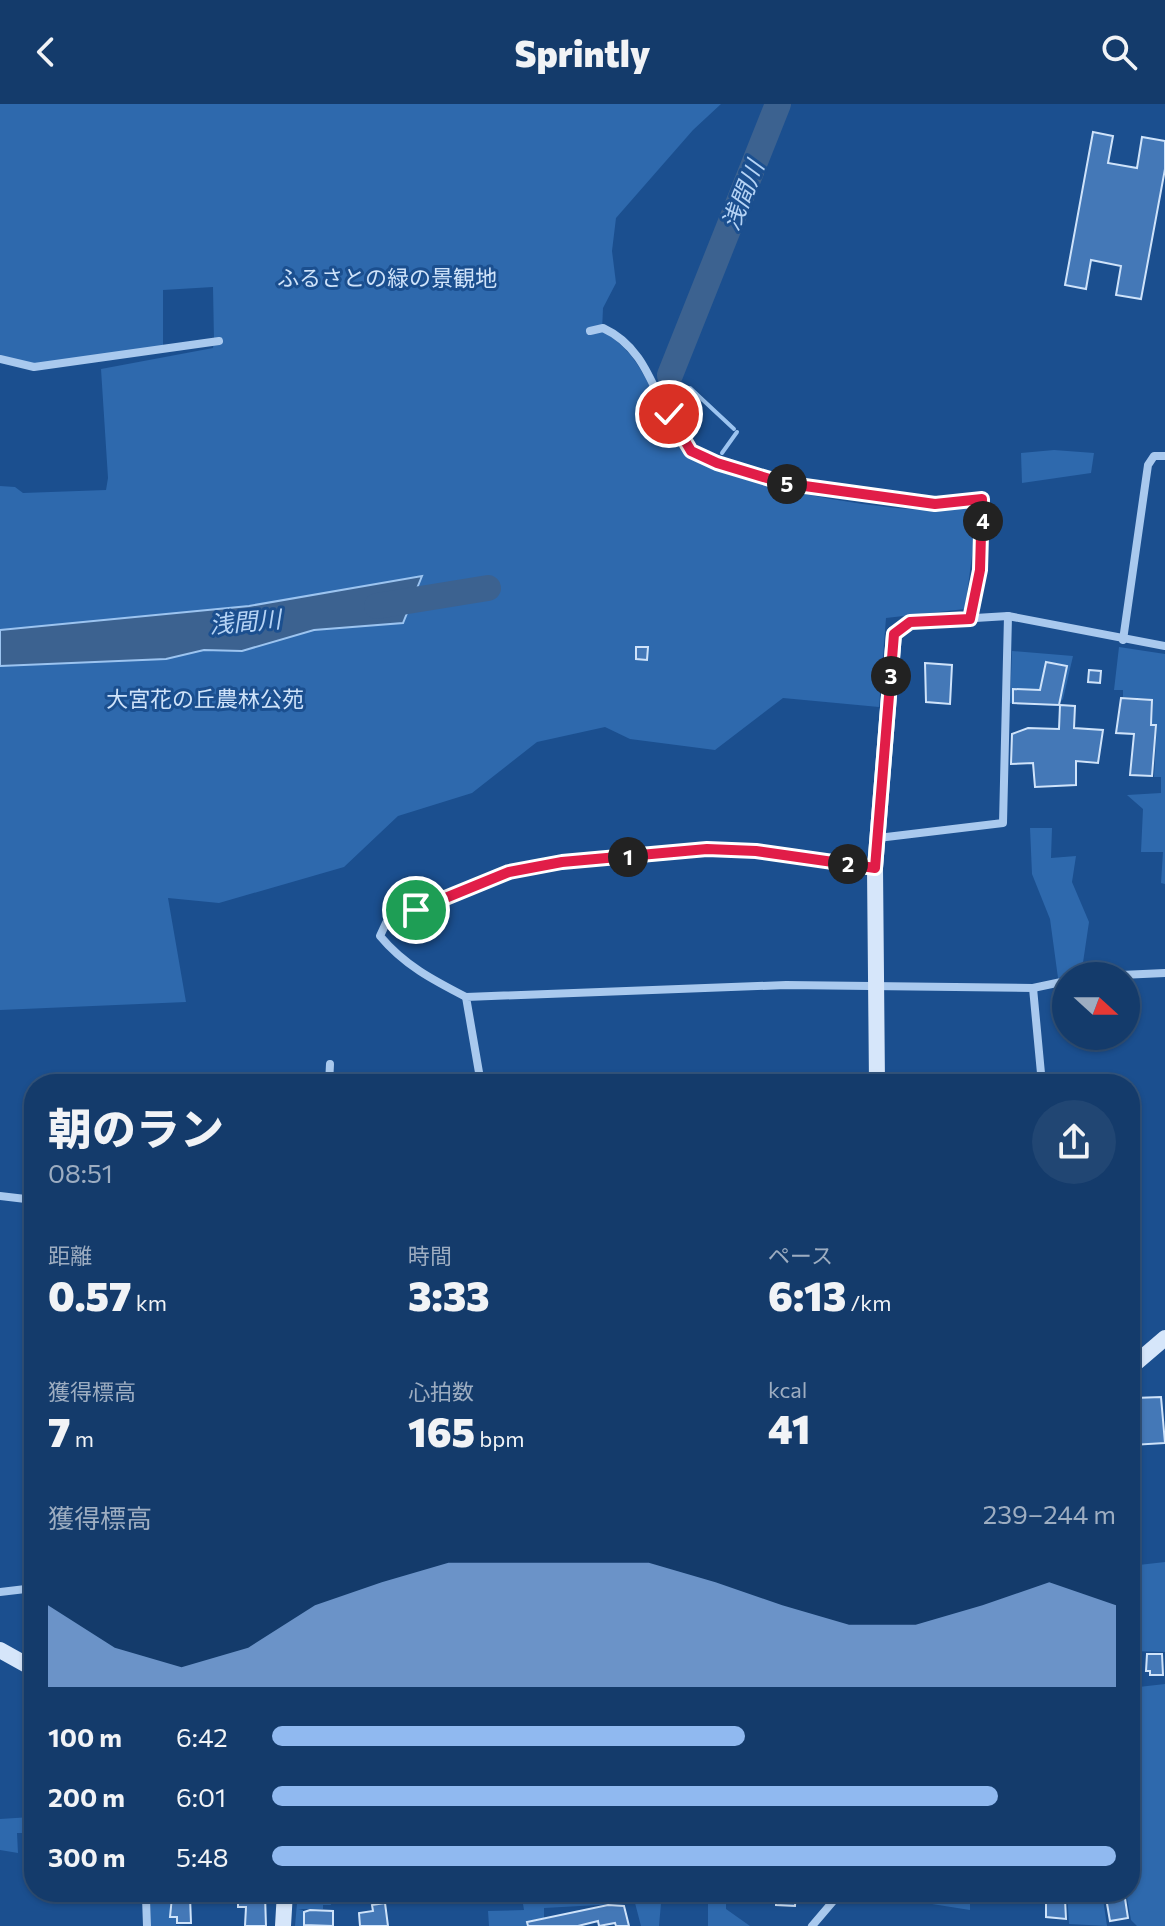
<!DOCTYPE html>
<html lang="ja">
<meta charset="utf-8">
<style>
:root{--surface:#143b6b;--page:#214673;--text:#f1f3f6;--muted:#9dadc1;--line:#33557e;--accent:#90b9f0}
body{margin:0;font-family:Commissioner,"Noto Sans JP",sans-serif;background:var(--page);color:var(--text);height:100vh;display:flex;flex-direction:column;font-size:30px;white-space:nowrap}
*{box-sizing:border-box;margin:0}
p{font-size:26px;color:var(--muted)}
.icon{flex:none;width:44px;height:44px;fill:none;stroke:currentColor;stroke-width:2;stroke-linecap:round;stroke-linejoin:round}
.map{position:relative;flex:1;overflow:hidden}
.drawer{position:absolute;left:24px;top:970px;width:1116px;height:828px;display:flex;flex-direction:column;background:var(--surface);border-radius:32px;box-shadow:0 2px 6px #0004,0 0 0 2px var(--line)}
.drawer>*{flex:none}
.needle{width:52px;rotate:111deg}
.controls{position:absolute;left:1052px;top:858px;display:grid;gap:16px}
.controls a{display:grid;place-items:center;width:88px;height:88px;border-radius:50%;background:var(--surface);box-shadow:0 2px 6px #0004,0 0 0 2px var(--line);font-size:40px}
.pin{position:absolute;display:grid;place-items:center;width:68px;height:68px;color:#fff;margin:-34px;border:4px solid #fff;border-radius:50%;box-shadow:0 2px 8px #0007}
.km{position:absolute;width:40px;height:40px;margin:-20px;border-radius:50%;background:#222;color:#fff;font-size:22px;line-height:40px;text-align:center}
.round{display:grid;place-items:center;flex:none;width:84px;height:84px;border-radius:42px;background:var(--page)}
.summary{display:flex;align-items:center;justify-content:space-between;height:136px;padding:0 24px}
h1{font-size:44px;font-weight:800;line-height:60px}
.metrics{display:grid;grid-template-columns:repeat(3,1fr);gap:12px;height:136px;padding:8px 24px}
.metrics div{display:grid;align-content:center}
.metrics b{font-size:40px;font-weight:800}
.metrics small{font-size:22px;font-weight:400}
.metrics p{font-size:22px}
.chart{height:224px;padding:16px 24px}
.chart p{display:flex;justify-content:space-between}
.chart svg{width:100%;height:144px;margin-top:8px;fill:var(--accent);opacity:.7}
ul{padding:0 24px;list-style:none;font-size:26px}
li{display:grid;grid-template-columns:128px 96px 1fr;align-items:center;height:60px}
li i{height:20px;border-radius:10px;background:var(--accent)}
header{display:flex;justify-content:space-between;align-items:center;height:104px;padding:0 24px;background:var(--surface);font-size:36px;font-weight:800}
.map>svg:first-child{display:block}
.green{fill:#2e69ad}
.water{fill:#3c6290;stroke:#9cc4f0;stroke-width:2}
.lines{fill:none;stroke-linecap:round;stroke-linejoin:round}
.stream{stroke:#9cc4f0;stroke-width:4}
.river{stroke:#3c6290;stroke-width:26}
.building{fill:#4478b7;stroke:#cfe3fa;stroke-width:2}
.street{stroke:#a9c9ee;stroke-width:8}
.secondary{stroke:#d6e6fa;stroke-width:16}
.route-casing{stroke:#fff;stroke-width:16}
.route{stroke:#e11d48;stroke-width:10}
.labels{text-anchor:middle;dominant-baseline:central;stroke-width:6;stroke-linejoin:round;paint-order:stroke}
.park-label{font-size:22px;fill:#cfe3fa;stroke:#1b4f8f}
.water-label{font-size:24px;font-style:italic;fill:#b5d3f5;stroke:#1b4f8f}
</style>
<header><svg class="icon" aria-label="back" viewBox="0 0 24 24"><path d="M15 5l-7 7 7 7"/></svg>Sprintly<svg class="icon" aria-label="search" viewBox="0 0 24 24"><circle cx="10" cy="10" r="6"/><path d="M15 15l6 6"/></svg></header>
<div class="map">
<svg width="1165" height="1822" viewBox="0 0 1165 1822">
<rect width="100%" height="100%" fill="#1b4f8f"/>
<g class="green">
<path d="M0,0H721L693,26L616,114L612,147L616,179L603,204L602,227C650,254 652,304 683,345C708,380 891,408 936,406C948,406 960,402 972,401L978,406L965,505L886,514L879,603L783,594L715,646L630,635L605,623L537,638L472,689L398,712L344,763L219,799L168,794L186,898L0,906V382L15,383L23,389L106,386L108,374L101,265L213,244L214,237L213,183L163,186V245L34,263L0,256Z"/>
<polygon points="1054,346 1094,349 1091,369 1022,379 1021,349"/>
<polygon points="1119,543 1165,550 1165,819 1165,780 1161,779 1163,748 1141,748 1143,705 1127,691 1161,689 1161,673 1154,673 1157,620 1152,620 1153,595 1123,593 1123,586 1114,586"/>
<polygon points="1012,547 1073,552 1063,595 1057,602 1010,599"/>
<polygon points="1030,724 1052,724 1051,754 1076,752 1072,778 1089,818 1081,872 1058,874 1050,815 1032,770"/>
<polygon points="1165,1458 1165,1548 1130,1547 1130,1462"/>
<polygon points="1165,1580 1165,1822 1137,1822 1131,1816 1126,1788 1130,1788 1130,1584"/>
<polygon points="31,1713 30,1729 17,1729 18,1749 0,1746 0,1715"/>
<polygon points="171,1788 170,1814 176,1814 176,1821 188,1822 151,1822 150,1789"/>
<polygon points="298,1788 330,1788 331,1801 323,1801 323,1805 298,1805 303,1806 304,1822 295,1822"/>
<polygon points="521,1788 662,1788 659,1822 641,1822 635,1799 544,1804 544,1822 489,1822 488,1807 524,1806"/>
<polygon points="708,1788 726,1788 726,1805 750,1822 708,1822"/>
<polygon points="874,1788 970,1788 970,1806 875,1791"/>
<polygon points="1067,1788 1102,1788 1107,1822 1069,1820"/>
</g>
<polygon class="water" points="422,472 403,519 314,526 242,547 204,546 166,555 0,562 0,526 249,502"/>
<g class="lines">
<g class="stream">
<polyline points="690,284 734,325"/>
<polyline points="722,349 737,328"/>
</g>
<g class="river">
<polyline points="670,271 778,0"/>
<polyline points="377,502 488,484"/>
</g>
</g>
<g class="building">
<polygon points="1093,28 1113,32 1108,59 1137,64 1142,33 1165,37 1165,65 1141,195 1116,191 1121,162 1091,156 1086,185 1065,181"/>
<polygon points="636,543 648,543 647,556 636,555"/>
<polygon points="1046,558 1067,562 1059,601 1013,599 1013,585 1040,586"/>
<polygon points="925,559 952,561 950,600 926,598"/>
<polygon points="1089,566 1101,567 1100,579 1088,578"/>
<polygon points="1121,594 1152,596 1151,621 1156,621 1152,672 1130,671 1134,630 1116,629"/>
<polygon points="1060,601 1075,602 1074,624 1103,626 1098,659 1076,657 1076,681 1035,683 1033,659 1011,660 1012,630 1028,624 1059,625"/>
<polygon points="1161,1293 1165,1339 1132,1341 1134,1294"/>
<polygon points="1147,1550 1162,1550 1163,1571 1150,1571 1150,1567 1146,1567"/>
<polygon points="776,1788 796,1788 795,1802 776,1801"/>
<polygon points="1105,1788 1124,1788 1128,1814 1110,1817"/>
<polygon points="265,1791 266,1822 245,1822 246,1803 238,1803 238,1792"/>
<polygon points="190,1792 191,1819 177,1819 177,1813 170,1813 172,1793"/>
<polygon points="1065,1795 1066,1815 1046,1813 1046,1796"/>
<polygon points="385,1799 388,1822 360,1822 359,1809 373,1807 372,1801"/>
<polygon points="608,1801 624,1802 629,1822 616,1822 615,1819 599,1822 598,1817 578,1822 528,1822 527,1818"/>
<polygon points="310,1806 333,1807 333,1822 304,1821 304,1808"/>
</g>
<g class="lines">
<g class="street">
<path d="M590,227L603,224C662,251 654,325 704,354L808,385L935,400L982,395L980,466L970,515"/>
<polyline points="0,255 34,263 219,237"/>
<polyline points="894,530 910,518 1008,512 1165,542"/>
<polyline points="1123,536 1148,361 1154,352 1165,352"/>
<polyline points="878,734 1003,719 1008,512"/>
<polyline points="1099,872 1165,869"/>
<polyline points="1033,884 1042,980"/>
<path d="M466,893C433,876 404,861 380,832L386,819L509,768L562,758L707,745L756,747L875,764"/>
<polyline points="329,980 330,960"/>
<polyline points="481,980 466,893 786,881 1033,884 1066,877"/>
<polyline points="0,1092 34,1096"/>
<polyline points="0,1488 34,1484"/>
<polyline points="146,1793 147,1822"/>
<polyline points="812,1822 841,1788"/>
</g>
<g class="secondary">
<polyline points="877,980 875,764 894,530"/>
<polyline points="1130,1264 1165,1234"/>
<polyline points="0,1546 34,1565"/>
<polyline points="283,1822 285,1788"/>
</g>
</g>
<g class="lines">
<defs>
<polyline id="route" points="416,806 509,768 562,758 707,745 756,747 875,764 894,530 910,518 970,515 980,466 982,395 935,400 783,379 717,359 691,347 669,310"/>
</defs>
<use href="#route" class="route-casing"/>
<use href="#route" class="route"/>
</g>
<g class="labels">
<g class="park-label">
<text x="387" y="173">ふるさとの緑の景観地</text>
<text x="205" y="594">大宮花の丘農林公苑</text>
</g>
<g class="water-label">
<text transform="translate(742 91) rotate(-68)">浅間川</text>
<text transform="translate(245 517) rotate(-5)">浅間川</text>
</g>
</g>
</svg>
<div class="controls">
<a><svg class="needle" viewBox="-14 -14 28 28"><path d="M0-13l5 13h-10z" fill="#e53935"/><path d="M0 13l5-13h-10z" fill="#9dadc1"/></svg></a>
</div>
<div class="pin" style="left:416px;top:806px;background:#1e9e55"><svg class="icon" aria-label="arrive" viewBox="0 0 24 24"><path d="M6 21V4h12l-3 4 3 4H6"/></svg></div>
<div class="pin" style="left:669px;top:310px;background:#d93025"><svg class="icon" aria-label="check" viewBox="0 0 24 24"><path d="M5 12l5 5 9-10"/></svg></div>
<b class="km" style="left:628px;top:753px">1</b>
<b class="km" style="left:848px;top:760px">2</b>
<b class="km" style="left:891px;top:572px">3</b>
<b class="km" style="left:983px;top:417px">4</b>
<b class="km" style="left:787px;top:380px">5</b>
<section class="drawer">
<div class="summary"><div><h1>朝のラン</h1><p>08:51</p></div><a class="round"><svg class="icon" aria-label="share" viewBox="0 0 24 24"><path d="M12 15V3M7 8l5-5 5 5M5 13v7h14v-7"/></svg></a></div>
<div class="metrics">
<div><p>距離</p><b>0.57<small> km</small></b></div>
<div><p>時間</p><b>3:33</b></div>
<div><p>ペース</p><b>6:13<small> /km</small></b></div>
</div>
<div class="metrics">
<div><p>獲得標高</p><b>7<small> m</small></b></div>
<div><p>心拍数</p><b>165<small> bpm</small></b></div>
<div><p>kcal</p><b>41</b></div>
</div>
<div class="chart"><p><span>獲得標高</span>239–244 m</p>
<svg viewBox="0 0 160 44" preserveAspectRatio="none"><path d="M0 44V19L10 32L20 38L30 32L40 19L50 12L60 6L70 6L80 6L90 6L100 12L110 19L120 25L130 25L140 19L150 12L160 19V44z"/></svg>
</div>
<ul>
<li><b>100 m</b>6:42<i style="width:56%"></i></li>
<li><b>200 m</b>6:01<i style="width:86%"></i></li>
<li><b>300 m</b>5:48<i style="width:100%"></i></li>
</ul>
</section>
</div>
